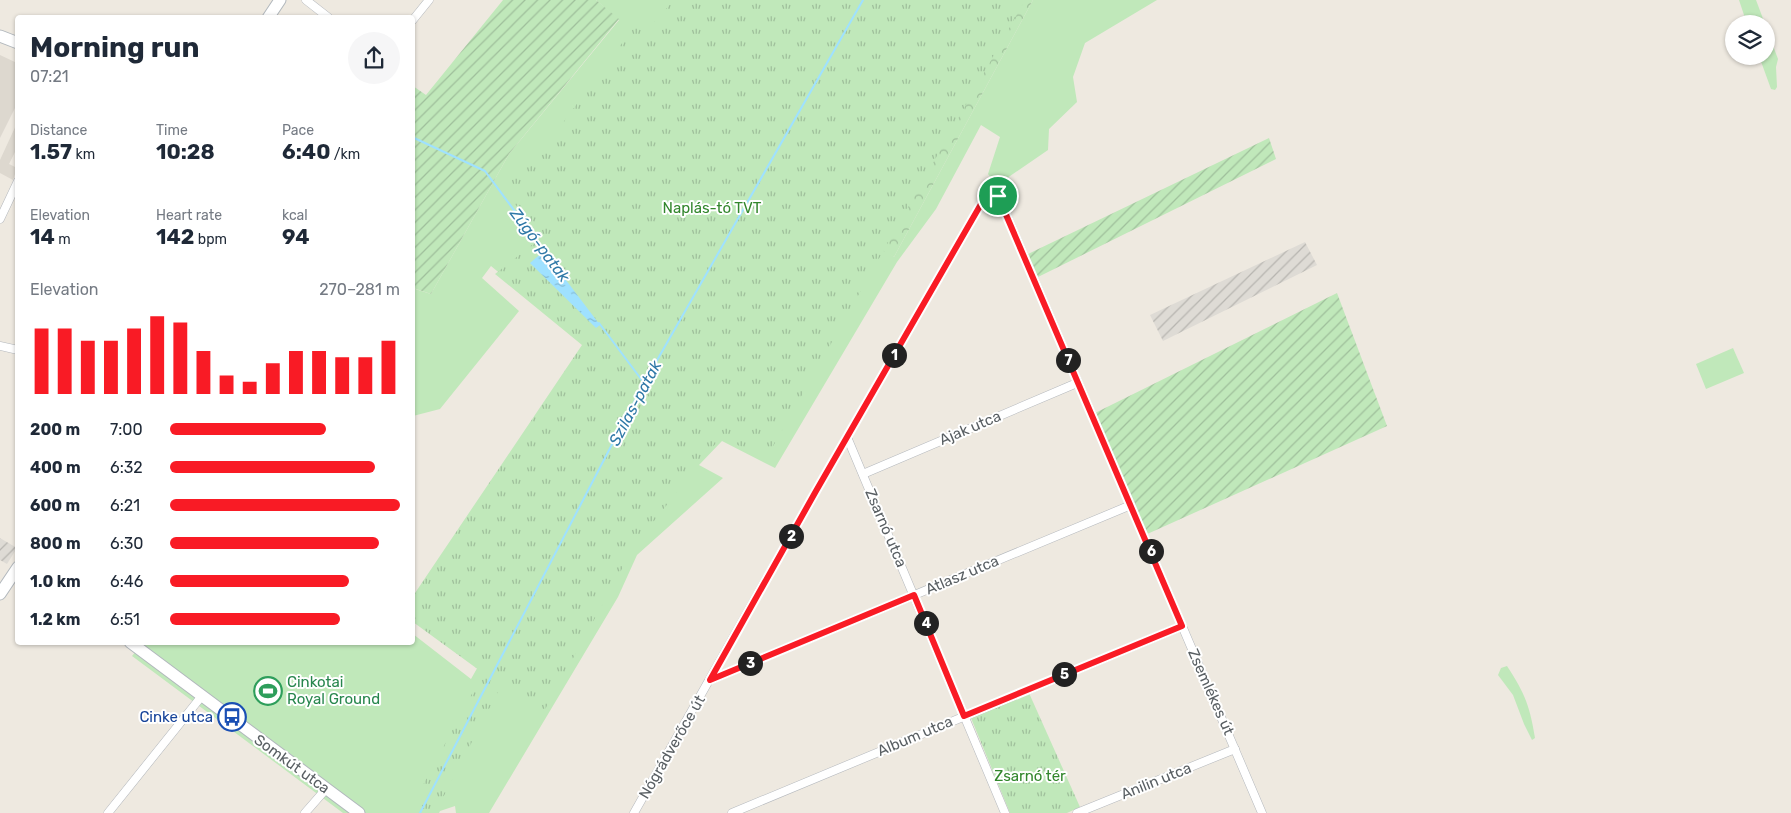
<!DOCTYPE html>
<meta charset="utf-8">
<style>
:root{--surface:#fff;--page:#f6f6f7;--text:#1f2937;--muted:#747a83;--accent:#f91b25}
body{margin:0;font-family:Rubik,sans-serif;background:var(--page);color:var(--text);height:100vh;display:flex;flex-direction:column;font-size:19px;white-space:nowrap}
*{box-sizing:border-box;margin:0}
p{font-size:16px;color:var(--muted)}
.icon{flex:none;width:28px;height:28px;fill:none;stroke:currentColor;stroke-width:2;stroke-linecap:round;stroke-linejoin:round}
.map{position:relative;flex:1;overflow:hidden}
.sheet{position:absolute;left:15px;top:15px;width:400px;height:630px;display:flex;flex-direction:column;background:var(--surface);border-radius:5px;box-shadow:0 1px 4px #0004}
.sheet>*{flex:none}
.buttons{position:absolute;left:1725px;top:15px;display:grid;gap:10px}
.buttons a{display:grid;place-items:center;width:50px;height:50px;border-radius:50%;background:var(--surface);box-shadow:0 1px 4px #0004;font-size:25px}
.pin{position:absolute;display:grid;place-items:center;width:42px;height:42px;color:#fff;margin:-21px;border:2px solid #fff;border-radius:50%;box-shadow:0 1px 5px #0007}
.km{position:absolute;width:25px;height:25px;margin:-12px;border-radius:50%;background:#222;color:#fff;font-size:14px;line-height:25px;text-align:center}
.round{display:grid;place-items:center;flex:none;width:52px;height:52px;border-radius:26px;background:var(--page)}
.overview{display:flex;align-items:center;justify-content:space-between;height:85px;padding:0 15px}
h1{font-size:28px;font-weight:700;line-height:38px}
.figures{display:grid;grid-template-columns:repeat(3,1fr);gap:8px;height:85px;padding:5px 15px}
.figures div{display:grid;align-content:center}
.figures b{font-size:21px;font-weight:700}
.figures small{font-size:14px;font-weight:400}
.figures p{font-size:14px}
.chart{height:140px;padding:10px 15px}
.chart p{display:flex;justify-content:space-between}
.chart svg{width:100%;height:90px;margin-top:5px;stroke:var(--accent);stroke-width:6}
ul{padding:0 15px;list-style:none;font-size:16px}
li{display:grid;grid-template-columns:80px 60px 1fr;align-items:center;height:38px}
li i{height:12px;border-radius:6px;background:var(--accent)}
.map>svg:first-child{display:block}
.industrial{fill:url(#industrial-furrows)}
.education{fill:#ddd8cf}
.grass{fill:#c0e8ba}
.forest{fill:url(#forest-crowns)}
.park{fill:url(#park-tufts)}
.garden{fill:url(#garden-furrows)}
.water{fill:url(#water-ripples)}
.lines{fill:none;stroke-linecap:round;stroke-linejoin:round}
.stream{stroke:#9fe1ff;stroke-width:2}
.street-casing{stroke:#b4b8bd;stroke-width:9}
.secondary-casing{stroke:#b2b8bd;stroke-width:13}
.street{stroke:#fff;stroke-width:8}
.secondary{stroke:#fff;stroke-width:11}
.route-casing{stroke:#fff;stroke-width:10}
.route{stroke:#f91b25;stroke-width:6}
.labels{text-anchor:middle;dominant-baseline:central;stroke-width:4;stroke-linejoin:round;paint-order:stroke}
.park-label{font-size:15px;fill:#33872d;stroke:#fff}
.street-label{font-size:15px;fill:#595f63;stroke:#fff}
.leisure-label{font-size:15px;fill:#27864d;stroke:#fff;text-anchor:start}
.transit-label{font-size:15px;fill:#164399;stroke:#fff;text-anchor:end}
.water-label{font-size:16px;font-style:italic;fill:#2f79a7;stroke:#fff}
</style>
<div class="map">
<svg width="1791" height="813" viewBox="0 0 1791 813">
<defs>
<pattern id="industrial-furrows" width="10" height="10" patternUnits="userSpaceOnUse" patternTransform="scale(1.25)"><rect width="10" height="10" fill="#dedbd5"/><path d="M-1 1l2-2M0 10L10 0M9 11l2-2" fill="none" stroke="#b7b5b0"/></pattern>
<pattern id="forest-crowns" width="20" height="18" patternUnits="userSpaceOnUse" patternTransform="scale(1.25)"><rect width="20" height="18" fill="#c0e8ba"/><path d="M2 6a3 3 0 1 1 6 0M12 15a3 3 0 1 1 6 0" fill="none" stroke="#9fbf9b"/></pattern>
<pattern id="park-tufts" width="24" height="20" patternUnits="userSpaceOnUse" patternTransform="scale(1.25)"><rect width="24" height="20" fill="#c0e8ba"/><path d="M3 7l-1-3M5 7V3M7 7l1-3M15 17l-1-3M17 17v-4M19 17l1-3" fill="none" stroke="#9fbf9b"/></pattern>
<pattern id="garden-furrows" width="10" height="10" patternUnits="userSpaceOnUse" patternTransform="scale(1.25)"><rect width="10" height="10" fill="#c0e8ba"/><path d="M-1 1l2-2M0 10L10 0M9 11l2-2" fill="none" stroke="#9fbf9b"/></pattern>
<pattern id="water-ripples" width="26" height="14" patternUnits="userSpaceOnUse" patternTransform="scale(1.25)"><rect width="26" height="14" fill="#9fe1ff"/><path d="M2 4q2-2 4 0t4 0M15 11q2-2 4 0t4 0" fill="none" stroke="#85bad2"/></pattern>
</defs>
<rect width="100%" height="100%" fill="#eee9e0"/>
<g class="industrial">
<polygon points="1305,242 1317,265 1163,341 1150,315"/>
<polygon points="0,538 17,548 7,564 0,560"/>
</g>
<g class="education">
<polygon points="0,55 17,63 18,102 0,138"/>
<polygon points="17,123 17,153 15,152 9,164 17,168 13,180 0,173 0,160"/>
</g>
<g class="grass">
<polygon points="596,0 771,0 550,315 491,266 482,278 519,311 440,409 413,416 412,288 431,294 509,154 619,20"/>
<polygon points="1033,0 1157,0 1085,43 1073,77 1077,102 1049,129 1048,150 997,185 988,174 1000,137 981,125 936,209 897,262 775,468 722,441 699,465 723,478 637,555 618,597 489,813 456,813 455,806 440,811 439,813 343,813 132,656 143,643 412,642 413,634 471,679 646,369 759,150 894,257"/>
<polygon points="1739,0 1756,0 1765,24 1747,24"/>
<polygon points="1766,27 1778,59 1776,67 1777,87 1775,90 1771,89 1759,56 1766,56"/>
<polygon points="1733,348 1744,373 1706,389 1696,364"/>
<path d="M1507,666C1525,693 1530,707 1535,738L1532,740L1524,724L1513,695L1498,675L1501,668Z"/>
</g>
<polygon class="forest" points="957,0 1033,0 894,257 880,249"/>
<g class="park">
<polygon points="674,0 1025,0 767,457 720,438 635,545 542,715 501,686 435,813 408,813 483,673 413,622 413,596 582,345 495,274 542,237 509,197 511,167 530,167 634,27 647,30"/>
<polygon points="1029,693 1080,807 1067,813 1010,813 971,718"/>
</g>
<g class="garden">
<polygon points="503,0 596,0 619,19 509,154 431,294 413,288 413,86 426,95"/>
<polygon points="1269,138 1276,159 1038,277 1028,254"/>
<polygon points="1337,293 1387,426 1145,535 1095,413"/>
</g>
<polygon class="water" points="544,251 600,325 596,328 530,263"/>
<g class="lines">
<g class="stream">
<polyline points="412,137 485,171 545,252"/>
<polyline points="599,323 644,383"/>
<polyline points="420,813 644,383 863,0"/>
</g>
<defs>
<g id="street">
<polyline points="306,0 329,18"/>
<polyline points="412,21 429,0"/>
<polyline points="0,219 18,181"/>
<polyline points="0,346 18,350"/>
<polyline points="847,437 1005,813"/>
<polyline points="863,474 1077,383"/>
<polyline points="710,680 1131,505"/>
<polyline points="108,813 201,697"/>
<polyline points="305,813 326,789"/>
<polyline points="634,813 816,491 992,185 998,195 1262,813"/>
<polyline points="732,813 1182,626"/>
<polyline points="1077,813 1235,749"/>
</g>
<g id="secondary">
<polyline points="268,18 280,0"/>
<polyline points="0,36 18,43"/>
<polyline points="0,594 18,567"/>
<polyline points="130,642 359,813"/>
</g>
</defs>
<use href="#street" class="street-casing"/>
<use href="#secondary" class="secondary-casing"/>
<use href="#street" class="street"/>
<use href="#secondary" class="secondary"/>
</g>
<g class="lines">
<defs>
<polygon id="route" points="992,185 998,196 1182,626 964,716 914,595 710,680 816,491"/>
</defs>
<use href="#route" class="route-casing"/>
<use href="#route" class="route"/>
</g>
<defs>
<symbol id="stadium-ring" viewBox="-11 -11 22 22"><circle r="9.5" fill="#fff" stroke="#2e9e5b" stroke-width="1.5"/><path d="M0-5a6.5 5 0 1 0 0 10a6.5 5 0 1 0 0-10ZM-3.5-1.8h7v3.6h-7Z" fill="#2e9e5b"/></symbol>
<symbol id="bus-ring" viewBox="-11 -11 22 22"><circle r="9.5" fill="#fff" stroke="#1a4fb4" stroke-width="1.5"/><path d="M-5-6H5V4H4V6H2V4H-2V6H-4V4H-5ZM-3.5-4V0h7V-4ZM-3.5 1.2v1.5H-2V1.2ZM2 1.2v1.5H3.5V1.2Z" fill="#1a4fb4"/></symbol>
</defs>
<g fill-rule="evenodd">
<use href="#stadium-ring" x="252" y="675" width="32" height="32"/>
<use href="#bus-ring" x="216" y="701" width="32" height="32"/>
</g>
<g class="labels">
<g class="park-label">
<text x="712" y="208">Naplás-tó TVT</text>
<text x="1030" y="776">Zsarnó tér</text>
</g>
<g class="street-label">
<text transform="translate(970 428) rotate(-23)">Ajak utca</text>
<text transform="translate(886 528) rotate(67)">Zsarnó utca</text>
<text transform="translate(962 575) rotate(-23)">Atlasz utca</text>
<text transform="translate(1211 692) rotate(66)">Zsemlékes út</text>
<text transform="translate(915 736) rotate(-23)">Album utca</text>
<text transform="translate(672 747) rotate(-60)">Nógrádverőce út</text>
<text transform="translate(292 764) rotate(36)">Somkút utca</text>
<text transform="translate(1156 781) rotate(-22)">Anilin utca</text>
</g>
<g class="leisure-label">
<text x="287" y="682">Cinkotai<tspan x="287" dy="17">Royal Ground</tspan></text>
</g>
<g class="transit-label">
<text x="213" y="717">Cinke utca</text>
</g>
<g class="water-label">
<text transform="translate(540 245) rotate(53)">Zúgó-patak</text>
<text transform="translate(635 403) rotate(-62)">Szilas-patak</text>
</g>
</g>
</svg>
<div class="buttons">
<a><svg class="icon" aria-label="layers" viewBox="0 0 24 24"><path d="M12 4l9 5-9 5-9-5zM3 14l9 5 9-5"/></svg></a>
</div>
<div class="pin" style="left:998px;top:196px;background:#1e9e55"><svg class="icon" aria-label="arrive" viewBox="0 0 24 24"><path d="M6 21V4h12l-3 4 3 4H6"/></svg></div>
<b class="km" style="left:894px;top:355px">1</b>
<b class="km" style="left:791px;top:536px">2</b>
<b class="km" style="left:750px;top:663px">3</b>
<b class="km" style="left:926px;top:623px">4</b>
<b class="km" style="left:1064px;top:674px">5</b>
<b class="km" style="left:1151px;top:551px">6</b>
<b class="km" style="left:1068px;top:360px">7</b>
<section class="sheet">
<div class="overview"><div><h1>Morning run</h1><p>07:21</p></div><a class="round"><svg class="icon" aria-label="share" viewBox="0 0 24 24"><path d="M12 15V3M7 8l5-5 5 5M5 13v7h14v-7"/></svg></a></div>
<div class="figures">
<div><p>Distance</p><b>1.57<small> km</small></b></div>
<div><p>Time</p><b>10:28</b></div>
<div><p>Pace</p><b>6:40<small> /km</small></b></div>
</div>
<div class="figures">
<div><p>Elevation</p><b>14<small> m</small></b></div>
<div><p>Heart rate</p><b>142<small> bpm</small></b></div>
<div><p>kcal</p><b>94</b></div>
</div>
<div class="chart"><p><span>Elevation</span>270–281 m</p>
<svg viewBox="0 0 160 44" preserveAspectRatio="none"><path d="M5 44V12M15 44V12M25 44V18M35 44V18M45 44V12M55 44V6M65 44V9M75 44V23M85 44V35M95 44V38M105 44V29M115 44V23M125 44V23M135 44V26M145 44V26M155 44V18"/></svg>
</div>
<ul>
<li><b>200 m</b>7:00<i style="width:68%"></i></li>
<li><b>400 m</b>6:32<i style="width:89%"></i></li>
<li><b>600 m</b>6:21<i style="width:100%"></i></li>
<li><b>800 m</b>6:30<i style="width:91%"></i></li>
<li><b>1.0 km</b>6:46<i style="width:78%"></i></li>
<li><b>1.2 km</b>6:51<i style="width:74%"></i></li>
</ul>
</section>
</div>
